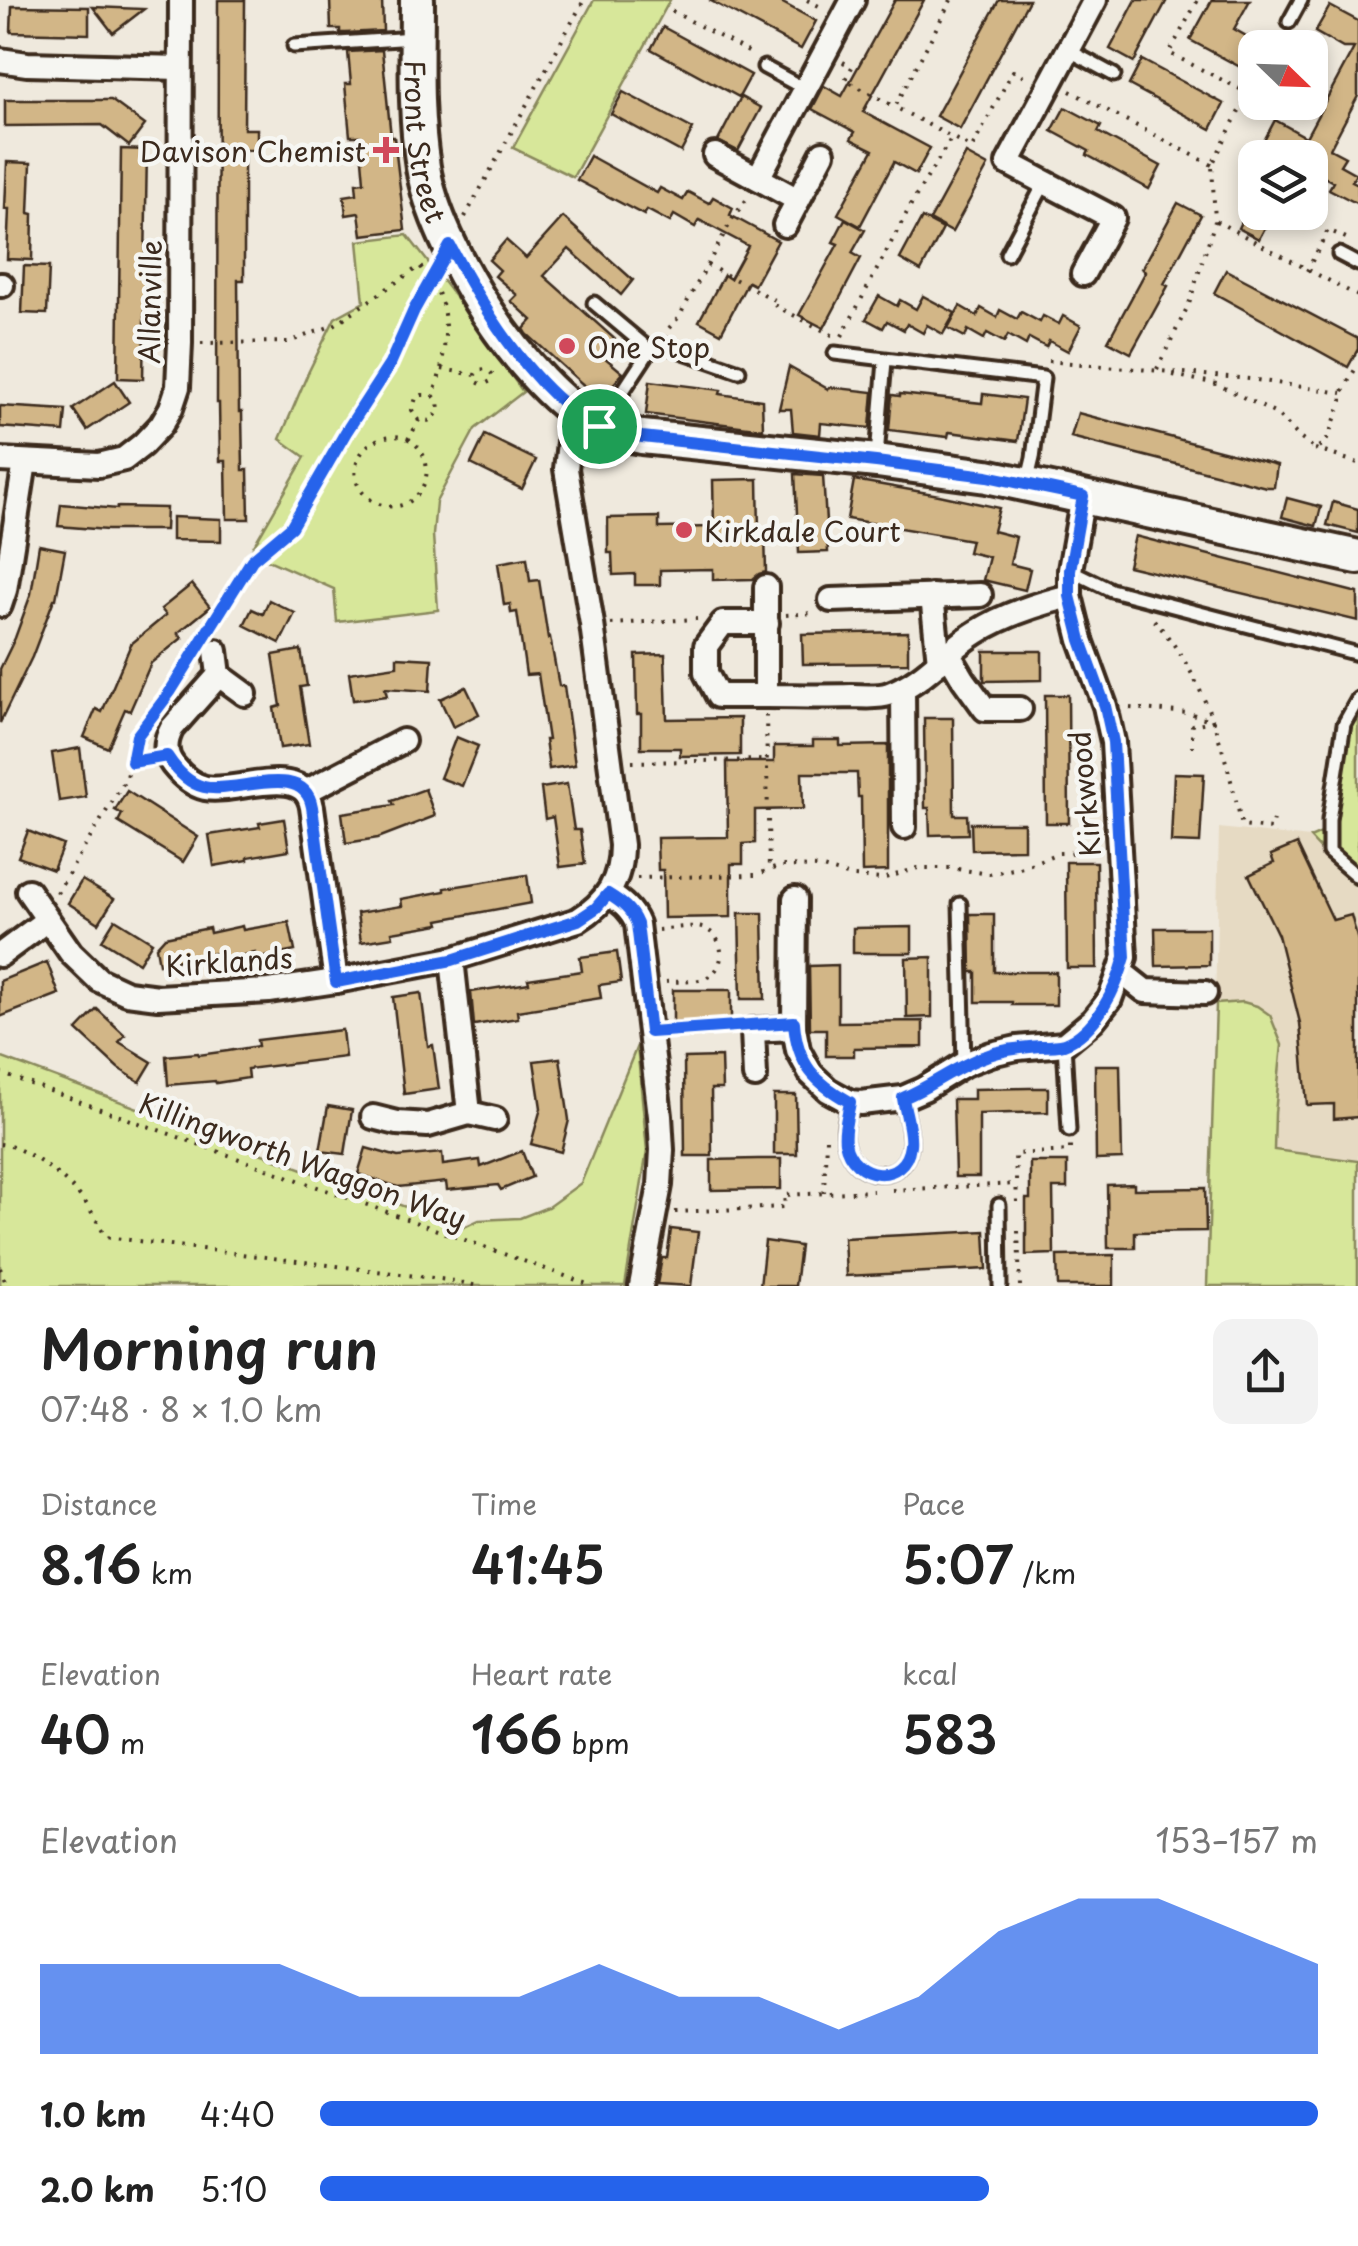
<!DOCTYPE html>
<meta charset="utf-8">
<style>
:root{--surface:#fff;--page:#f2f2f2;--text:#222;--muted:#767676;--accent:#2563eb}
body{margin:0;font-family:"Playpen Sans",sans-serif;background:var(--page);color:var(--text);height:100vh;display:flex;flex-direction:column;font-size:38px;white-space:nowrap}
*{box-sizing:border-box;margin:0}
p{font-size:32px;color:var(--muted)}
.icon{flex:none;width:55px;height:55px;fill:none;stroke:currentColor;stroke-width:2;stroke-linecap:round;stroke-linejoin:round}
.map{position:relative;height:1286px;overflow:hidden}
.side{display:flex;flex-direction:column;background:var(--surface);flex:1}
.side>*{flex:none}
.needle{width:65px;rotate:113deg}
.tools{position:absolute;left:1238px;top:30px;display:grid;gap:20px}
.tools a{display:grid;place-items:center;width:90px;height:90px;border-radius:20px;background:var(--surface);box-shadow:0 5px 15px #0003;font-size:50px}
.pin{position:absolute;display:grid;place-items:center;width:85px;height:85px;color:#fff;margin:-42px;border:5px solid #fff;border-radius:50%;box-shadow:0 2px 10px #0007}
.round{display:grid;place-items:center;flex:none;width:105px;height:105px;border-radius:20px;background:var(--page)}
.headline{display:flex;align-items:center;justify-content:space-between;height:170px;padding:0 40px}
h1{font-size:55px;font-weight:600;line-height:75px}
.figures{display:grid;grid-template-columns:repeat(3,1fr);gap:15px;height:170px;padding:10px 40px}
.figures div{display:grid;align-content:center}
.figures b{font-size:50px;font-weight:600}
.figures small{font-size:28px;font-weight:400}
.figures p{font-size:28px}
.chart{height:280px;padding:20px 40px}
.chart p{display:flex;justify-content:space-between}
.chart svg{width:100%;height:180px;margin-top:10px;fill:var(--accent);opacity:.7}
ul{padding:0 40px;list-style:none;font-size:32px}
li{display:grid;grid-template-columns:160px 120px 1fr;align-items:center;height:75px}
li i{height:25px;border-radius:12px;background:var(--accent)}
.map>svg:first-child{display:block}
.built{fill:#e6dac3}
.green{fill:#d7e79a;stroke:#89885c;stroke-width:2.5}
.building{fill:#d2b687;stroke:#3b2a1e;stroke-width:2.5}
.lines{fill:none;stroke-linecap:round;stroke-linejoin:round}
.lane-casing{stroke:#3b2a1e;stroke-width:19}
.street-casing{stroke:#3b2a1e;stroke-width:30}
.secondary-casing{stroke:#3b2a1e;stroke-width:40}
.path{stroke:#3b2a1e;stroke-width:4;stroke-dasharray:2.5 8;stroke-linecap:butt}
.lane{stroke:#f6f6f2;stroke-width:11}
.street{stroke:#f6f6f2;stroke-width:22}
.secondary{stroke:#f6f6f2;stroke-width:32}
.route-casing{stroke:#fff;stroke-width:20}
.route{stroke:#2563eb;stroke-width:12}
.poi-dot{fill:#d1495b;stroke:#f6f6f2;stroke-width:4}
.labels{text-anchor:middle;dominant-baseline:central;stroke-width:9;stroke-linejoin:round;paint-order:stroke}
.street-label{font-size:28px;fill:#3b2a1e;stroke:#f6f6f2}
.poi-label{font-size:28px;fill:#3b2a1e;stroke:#f6f6f2;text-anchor:start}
</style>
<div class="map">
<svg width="1358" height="1286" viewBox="0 0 1358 1286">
<rect width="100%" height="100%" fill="#efe9dd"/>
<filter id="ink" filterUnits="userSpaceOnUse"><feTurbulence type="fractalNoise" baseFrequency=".01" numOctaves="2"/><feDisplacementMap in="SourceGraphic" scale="20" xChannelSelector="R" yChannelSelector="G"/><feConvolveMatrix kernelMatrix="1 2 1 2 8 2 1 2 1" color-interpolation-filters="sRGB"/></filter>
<g filter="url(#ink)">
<polygon class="built" points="1219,828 1310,838 1353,884 1358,885 1358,1161 1212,1142"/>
<g class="green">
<polygon points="594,0 670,0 573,177 513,148"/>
<polygon points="407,235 462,306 523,392 475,429 436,502 433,535 438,610 337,622 334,589 250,552 305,457 280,439 308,373 335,318 364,302 358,241"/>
<polygon points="1358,712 1358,885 1353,884 1310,838 1335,827 1350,721"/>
<polygon points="1243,1002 1257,1006 1270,1015 1282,1045 1275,1113 1274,1150 1358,1161 1358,1286 1207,1286 1216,1004"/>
<polygon points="637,1046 647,1151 625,1286 0,1286 0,1057 462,1228 479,1220 520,1218 548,1207 581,1183"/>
</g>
<g class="building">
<polygon points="218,0 245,0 244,129 257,129 257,150 244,150 244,280 238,280 239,412 242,412 243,470 248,470 249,519 227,519 226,461 220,461 219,403 217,403"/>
<polygon points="330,0 382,0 383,31 346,33 340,33 340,29 331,29"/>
<polygon points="709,0 777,0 816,21 801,49"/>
<polygon points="895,0 924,0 863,112 930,148 916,174 894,162 860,226 838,214 873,150 851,139 855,132 812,109 824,86 842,96"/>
<polygon points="999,0 1029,0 960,129 936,116"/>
<polygon points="1136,0 1167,0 1134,62 1110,49"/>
<polygon points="1212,0 1250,0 1234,29 1255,41 1255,75 1190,40"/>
<polygon points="12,6 89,7 89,34 11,32"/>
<polygon points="1330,6 1358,21 1358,96 1330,149 1345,157 1340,165 1356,174 1352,181 1358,184 1358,204 1329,189 1333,182 1315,172 1322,158 1255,158 1275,120 1306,137 1354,48 1343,48 1315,32"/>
<polygon points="93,7 144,9 113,33"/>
<polygon points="663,27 751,75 739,97 651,49"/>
<polygon points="382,50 391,137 394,137 405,230 362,235 359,213 346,215 344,196 357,194 356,183 364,182 360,136 350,136 345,84 351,84 348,52"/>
<polygon points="1142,60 1224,104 1211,129 1129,85"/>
<polygon points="623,92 693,129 681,152 611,114"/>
<polygon points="741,97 761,108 738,151 718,141"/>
<polygon points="5,100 111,100 145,125 129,146 102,125 5,126"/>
<polygon points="1065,107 1101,126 1098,132 1161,166 1149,189 1087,155 1089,151 1052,131"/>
<polygon points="121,149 147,150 143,379 118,378"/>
<polygon points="966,154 988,166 952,232 930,220"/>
<polygon points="590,156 657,193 660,188 683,200 688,192 709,203 713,197 733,208 730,215 778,241 754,285 748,282 721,333 699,321 724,275 730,279 748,246 699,220 695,227 674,215 670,222 647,210 644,215 577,180"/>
<polygon points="7,162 31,163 29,213 33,214 32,260 7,259 9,209 5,209"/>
<polygon points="1178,203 1201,215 1164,284 1168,286 1131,353 1108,341 1146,271 1142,269"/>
<polygon points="1246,212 1267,212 1262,222 1267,224 1259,239 1238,228"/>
<polygon points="563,217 633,280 621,295 569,249 544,276 618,342 604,357 623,373 600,400 527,334 524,329 532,320 511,301 517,295 495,276 500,270 489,260 506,240 526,258"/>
<polygon points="922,218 943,229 921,271 900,259"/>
<polygon points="845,219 865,230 852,253 861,258 824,328 799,315 838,244 833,242"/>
<polygon points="24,266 49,267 47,314 22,313"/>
<polygon points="1226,270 1358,339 1358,349 1348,367 1214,293"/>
<polygon points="879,296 897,306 900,300 916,309 923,296 955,313 943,334 927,325 923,333 907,324 904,330 887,321 883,328 866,319"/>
<polygon points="960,306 977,316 981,308 997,317 1000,310 1017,319 1021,312 1040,322 1043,316 1059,324 1063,316 1081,326 1068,351 1049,341 1046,347 1029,338 1026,345 1008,335 1004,342 987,333 984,339 968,330 965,337 948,328"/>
<polygon points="789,367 828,389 829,387 873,392 870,428 821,423 820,435 793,432 791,409 779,409"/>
<polygon points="115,381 129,402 87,430 73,409"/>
<polygon points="650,381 721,390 720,394 762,400 763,429 646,414"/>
<polygon points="900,394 982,403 983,394 1024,399 1018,441 949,432 948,437 889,430 892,395 900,396"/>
<polygon points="0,406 66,410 64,432 0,427"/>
<polygon points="1078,413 1277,465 1274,487 1266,487 1071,437"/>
<polygon points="485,435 536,460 522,489 471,464"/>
<polygon points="795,474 823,476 828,552 799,553"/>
<polygon points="758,479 759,533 765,533 766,572 759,574 753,579 713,580 713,569 660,570 660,585 635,585 635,574 613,575 612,553 608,553 608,518 659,517 659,528 714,527 713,480"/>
<polygon points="854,480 939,495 999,508 993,531 1016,537 1010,564 1030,569 1025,590 983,580 989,557 968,552 971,540 847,519"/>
<polygon points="1287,498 1321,507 1316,526 1282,517"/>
<polygon points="1333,502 1358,509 1358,533 1327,525"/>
<polygon points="61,504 117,509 117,507 166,508 165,530 107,530 58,526"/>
<polygon points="172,517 221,519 221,541 172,540"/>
<polygon points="1135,536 1358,593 1358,621 1128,566"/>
<polygon points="39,545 65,550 56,599 54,599 32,657 0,723 0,669 15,638 31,594"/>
<polygon points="527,558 530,581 539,580 548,638 550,637 559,686 564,686 575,765 549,769 545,740 548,740 538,674 526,675 517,612 511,613 510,604 504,605 498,563"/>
<polygon points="192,584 210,607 178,633 182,638 151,663 130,711 125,709 108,748 84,737 96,709 102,712 131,644 166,615 161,609"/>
<polygon points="269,600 295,613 280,643 244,625 252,609 263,614"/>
<polygon points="908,632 908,663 803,664 802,634"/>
<polygon points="301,650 307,686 300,687 309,744 280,748 274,708 281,706 273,655"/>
<polygon points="984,651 1042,651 1042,680 984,681"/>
<polygon points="665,654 667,719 740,718 740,755 680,756 680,748 641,748 641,714 637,714 636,655"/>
<polygon points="397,657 432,659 430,691 385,688 387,696 353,700 349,673 397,666"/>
<polygon points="466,687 479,714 453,727 440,699"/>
<polygon points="1045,695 1068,695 1069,823 1046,823"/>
<polygon points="924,718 953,718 954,815 967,815 968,834 930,835 929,808 925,808"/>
<polygon points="456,737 478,746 462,786 440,778"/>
<polygon points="813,740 840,740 840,746 888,745 888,871 862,872 861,797 858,797 857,773 802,773 803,809 755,810 755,843 743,844 743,864 731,864 731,917 664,918 663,870 658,870 657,838 728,837 727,762 774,762 774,746 813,746"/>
<polygon points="80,748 86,797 59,801 52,753"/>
<polygon points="1174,773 1204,774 1200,843 1171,842"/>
<polygon points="567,784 574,830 580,830 585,864 560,867 553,817 545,819 541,788"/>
<polygon points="425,789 435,816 378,838 346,843 342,813 394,805 392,801"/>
<polygon points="127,791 198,837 183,862 118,822 122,814 115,810"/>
<polygon points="284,819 289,850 248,857 248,860 214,866 209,835 260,827 259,823"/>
<polygon points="971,823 1024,823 1024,849 972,850"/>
<polygon points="28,831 63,845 53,870 18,857"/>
<polygon points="1297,844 1333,920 1351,915 1358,941 1358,1117 1334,1119 1334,1104 1307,1105 1300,1023 1278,935 1249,875 1274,863 1271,855"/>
<polygon points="1066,862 1096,862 1097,968 1067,968"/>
<polygon points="527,875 531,903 439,920 440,924 392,932 393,937 361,942 357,913 402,906 401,899 445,891 445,888"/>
<polygon points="82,880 114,899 99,923 68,903"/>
<polygon points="739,913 763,913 765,999 741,999"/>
<polygon points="970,914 994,914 994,972 1056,972 1056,1005 1012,1005 1012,1002 976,1002 976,972 971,972"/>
<polygon points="115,919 152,942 139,963 102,940"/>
<polygon points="289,922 295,951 256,959 255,953 217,960 216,953 159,964 156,947 165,937 209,928 210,933 242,926 243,930"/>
<polygon points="912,927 912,953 853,953 853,928"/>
<polygon points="1155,928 1209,928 1209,965 1156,966"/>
<polygon points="617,952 621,982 599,985 601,998 517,1011 518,1018 474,1025 471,992 529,983 528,979 582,971 580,957"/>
<polygon points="932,957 932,1017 907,1018 906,958"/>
<polygon points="47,962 59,994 0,1017 0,981"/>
<polygon points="838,965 838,1022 923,1021 923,1047 854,1048 854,1056 826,1056 826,1029 810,1029 809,966"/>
<rect x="673" y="990" width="58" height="33"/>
<polygon points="421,993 428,1046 433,1045 439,1089 404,1094 393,997"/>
<polygon points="97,1009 125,1035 119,1042 152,1062 140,1082 118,1068 77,1030"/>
<polygon points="342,1030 345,1057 247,1069 248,1078 216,1083 215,1081 168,1085 166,1056 198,1053 199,1055 228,1051 258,1046 257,1040"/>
<polygon points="721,1057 722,1089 711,1089 712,1156 685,1156 684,1058"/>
<polygon points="560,1058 569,1120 561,1152 531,1144 541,1108 534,1061"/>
<polygon points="1095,1065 1120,1065 1122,1159 1096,1160"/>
<polygon points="1029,1088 1048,1088 1048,1112 979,1114 979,1177 955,1177 953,1099 974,1099 974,1089"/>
<polygon points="774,1095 796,1095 797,1154 774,1154"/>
<polygon points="328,1106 352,1110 345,1154 320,1151"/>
<polygon points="366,1148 398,1157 442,1153 443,1165 480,1160 481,1167 522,1151 532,1177 501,1190 498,1185 447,1190 446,1182 398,1187 358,1174"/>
<polygon points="758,1159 781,1159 781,1189 711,1190 711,1160"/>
<polygon points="1030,1162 1067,1162 1067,1188 1053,1188 1054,1254 1026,1255 1026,1199 1030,1199"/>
<polygon points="1134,1184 1134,1189 1205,1188 1206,1231 1135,1232 1135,1248 1108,1248 1107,1185"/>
<polygon points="671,1229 698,1232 691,1286 657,1284 662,1258 667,1258"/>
<polygon points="985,1231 987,1269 846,1276 844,1238"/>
<polygon points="765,1241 800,1246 795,1286 760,1286"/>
<polygon points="1114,1255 1114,1286 1058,1286 1057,1256"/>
</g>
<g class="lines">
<defs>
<g id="lane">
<polyline points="1289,22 1301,0"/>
<polyline points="294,46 414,38"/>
<polyline points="1068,50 1114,75"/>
<polyline points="764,67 805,89"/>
<polyline points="1007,254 1045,182"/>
<polyline points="1339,254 1358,264"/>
<polyline points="594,303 650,350"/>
<polyline points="835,353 1043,378 1033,458 1027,483"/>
<polyline points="600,426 650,350 661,344 739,371"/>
<polyline points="877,456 885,361"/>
<polyline points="1070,570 1111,590 1358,654"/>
<polyline points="1358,699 1344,724 1329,820 1329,852 1358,877"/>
<polyline points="960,904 964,1064"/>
<polyline points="1064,1044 1069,1130"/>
<path d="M850,1102C847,1115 843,1129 845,1142C852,1180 904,1186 910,1146C912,1131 905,1113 903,1098"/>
<polyline points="999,1205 1000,1286"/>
</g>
<g id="street">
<polyline points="0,60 27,64 180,68"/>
<polyline points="715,155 798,200"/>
<polyline points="758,178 853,0"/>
<polyline points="785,225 823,153"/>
<polyline points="1083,274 1113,218 1008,163 1095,0"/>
<polyline points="0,285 2,285"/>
<polyline points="0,460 99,465 124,459 142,445 161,425 171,408 178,387 180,343 181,0"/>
<path d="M766,587V696C794,696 823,697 851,696C863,696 878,698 889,694C924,682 946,651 977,632C1005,614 1038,604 1070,596"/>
<polyline points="932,596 939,662"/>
<polyline points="831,600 980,595"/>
<polyline points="0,605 5,590 25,462"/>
<polyline points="216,651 219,675 245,694"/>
<polyline points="948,653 964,680 985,709 1020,709"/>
<path d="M219,675L172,728C165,741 164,753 173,765C181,775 192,785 205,788C236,794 304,761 312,807L336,981"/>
<polyline points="903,688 904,827"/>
<polyline points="766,696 718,696 706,673 706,646 723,623 767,623"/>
<polyline points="307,791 403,741"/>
<path d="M28,891L71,953L99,980L127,993L158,997L269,991L336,981L452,959L578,920C607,902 621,880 621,845L592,624L566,469L570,434L579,415"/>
<path d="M609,894C621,902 631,909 637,924L660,1116L662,1150L660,1185L641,1286"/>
<polyline points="795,899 794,1028 798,1050 811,1074 828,1090 850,1102 861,1103 903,1098 924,1089 964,1064 991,1054 1017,1048 1064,1044 1093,1020 1110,999 1125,957 1113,742 1105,706 1081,640 1070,596 1070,570 1083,496"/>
<polyline points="0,955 47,920"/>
<polyline points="452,959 469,1113"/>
<polyline points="1121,972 1145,991 1205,993"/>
<polyline points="755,1076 753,1030 794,1028"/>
<polyline points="373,1117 397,1123 428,1125 469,1113 495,1119"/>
</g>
<g id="secondary">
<path id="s1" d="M417,0C417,55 414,112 423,167C436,248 524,388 598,426C612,433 627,434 642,437L877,461L987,476L1358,557"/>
</g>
</defs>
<use href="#lane" class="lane-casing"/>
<use href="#street" class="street-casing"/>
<use href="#secondary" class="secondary-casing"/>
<g class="path">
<polyline points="807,0 825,9"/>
<polyline points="951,0 895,107 972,148 1013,71 1028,79 1029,77"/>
<polyline points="672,11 752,54"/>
<polyline points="843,62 852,67 845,80 893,106"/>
<polyline points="1070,91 1212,165"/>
<polyline points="465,217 584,0"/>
<polyline points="1216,221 1358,296"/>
<polyline points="707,265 775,300 772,304 834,336"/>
<polyline points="1307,271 1328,230 1346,238"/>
<polyline points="669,328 679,317 734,216 747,199"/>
<polyline points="842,336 913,201 952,137"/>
<path d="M201,343L289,342L334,325L420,266C426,274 433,283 438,293C451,319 444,369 433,395L438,401L439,410L432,421L419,420L412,410L416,398L422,395H433"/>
<polyline points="1048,361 1250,379 1342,393"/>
<polyline points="442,369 475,375 477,382 483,385 491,381 492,374 487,369 478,370 475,375"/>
<polyline points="1157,369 1189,304 1215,221 1212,165 1248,93 1169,53 1198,0"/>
<polyline points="1173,375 1217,384 1278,415 1301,439 1315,449 1326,442 1342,401 1342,393 1358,364"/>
<path d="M409,439C363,423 334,481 375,502C416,523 448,465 409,439L419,420"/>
<polyline points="1315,449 1358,463"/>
<polyline points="786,615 812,613"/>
<path d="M1154,620C1206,677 1225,752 1242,826L1271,829L1273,820"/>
<polyline points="611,624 697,619"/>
<polyline points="208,630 256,554 275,542 291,527 345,432 389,364 414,310 434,274"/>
<polyline points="159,706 194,650"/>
<polyline points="1130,708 1189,713 1213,721 1192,725 1192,747"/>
<polyline points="766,715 769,871"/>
<polyline points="632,762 767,760"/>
<polyline points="637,878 755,875 781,866 819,867 854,877 882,879 918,868 951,868 989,874 1023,867 1058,853 1098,852"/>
<polyline points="57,893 127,777 137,737 148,722"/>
<path d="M658,930C672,929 692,924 705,929C726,937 727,970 705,978C694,983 678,981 666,982"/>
<polyline points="670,1030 730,1027"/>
<polyline points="0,1073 593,1286"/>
<path d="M0,1144C26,1146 69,1181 85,1202C93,1213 99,1225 106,1237L456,1281L477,1286"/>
<polyline points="892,1190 1016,1184"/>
<polyline points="824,1193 826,1138"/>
<polyline points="1017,1202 1015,1154 1070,1151 1070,1144"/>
<polyline points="675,1212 785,1207 784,1195 873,1191"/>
<polyline points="1018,1231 1020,1286"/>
<polyline points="0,1268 7,1286"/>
</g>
<use href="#lane" class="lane"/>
<use href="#street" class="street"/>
<use href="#secondary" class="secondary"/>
</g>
</g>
<g class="lines" filter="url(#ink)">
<defs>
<path id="route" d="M450,246C482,307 538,401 604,429C616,434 629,435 642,437L876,462L987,476L1083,496L1070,570V596L1081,640L1105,706L1113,742L1125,957C1117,987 1096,1032 1064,1044C1057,1046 1047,1046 1040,1046C1022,1048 1004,1049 986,1056C956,1066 932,1086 903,1098C905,1113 912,1131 910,1145C905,1186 852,1180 845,1142C843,1129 848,1115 850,1102C815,1083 797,1064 794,1022L650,1032L637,924C631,909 621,902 608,894L596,908L578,920L452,960L336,982L312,807C304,760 235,795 204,787C187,783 176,770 167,756L132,762L137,736L170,692L252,560L291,527L346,432L390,364L414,310Z"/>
</defs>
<use href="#route" class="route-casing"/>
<use href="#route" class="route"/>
</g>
<g class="poi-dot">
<path d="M381 135h10v10h10v10h-10v10h-10v-10h-10v-10h10z"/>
<circle cx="567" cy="346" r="10"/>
<circle cx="684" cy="530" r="10"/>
</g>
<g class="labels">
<g class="street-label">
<text stroke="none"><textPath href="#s1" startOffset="142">Front Street</textPath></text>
<text transform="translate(149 302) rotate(-89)">Allanville</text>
<text transform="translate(1084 794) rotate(-95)">Kirkwood</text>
<text transform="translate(229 961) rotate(-4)">Kirklands</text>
<text transform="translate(303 1160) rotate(20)">Killingworth Waggon Way</text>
</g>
<g class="poi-label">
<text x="366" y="150" text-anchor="end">Davison Chemist</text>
<text x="587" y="346">One Stop</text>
<text x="704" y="530">Kirkdale Court</text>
</g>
</g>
</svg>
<div class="tools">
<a><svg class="needle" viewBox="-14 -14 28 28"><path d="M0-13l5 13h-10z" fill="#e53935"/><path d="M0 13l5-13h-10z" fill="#767676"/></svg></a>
<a><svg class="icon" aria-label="layers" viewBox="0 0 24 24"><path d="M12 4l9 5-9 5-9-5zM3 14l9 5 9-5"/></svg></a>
</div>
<div class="pin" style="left:599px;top:426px;background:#1e9e55"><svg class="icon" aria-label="arrive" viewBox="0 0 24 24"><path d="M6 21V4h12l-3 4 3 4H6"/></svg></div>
</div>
<section class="side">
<div class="headline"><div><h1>Morning run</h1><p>07:48 · 8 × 1.0 km</p></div><a class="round"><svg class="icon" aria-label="share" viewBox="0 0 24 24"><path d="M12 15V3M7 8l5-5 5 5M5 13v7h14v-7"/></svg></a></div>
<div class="figures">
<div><p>Distance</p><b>8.16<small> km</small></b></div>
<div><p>Time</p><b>41:45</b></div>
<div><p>Pace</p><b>5:07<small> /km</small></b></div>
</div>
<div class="figures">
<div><p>Elevation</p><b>40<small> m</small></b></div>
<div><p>Heart rate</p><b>166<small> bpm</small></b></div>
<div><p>kcal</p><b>583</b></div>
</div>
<div class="chart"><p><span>Elevation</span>153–157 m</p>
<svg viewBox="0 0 160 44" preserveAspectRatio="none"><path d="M0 44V22L10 22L20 22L30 22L40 30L50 30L60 30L70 22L80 30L90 30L100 38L110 30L120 14L130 6L140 6L150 14L160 22V44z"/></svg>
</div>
<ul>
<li><b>1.0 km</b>4:40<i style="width:100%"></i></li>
<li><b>2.0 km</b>5:10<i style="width:67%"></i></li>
</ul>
</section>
